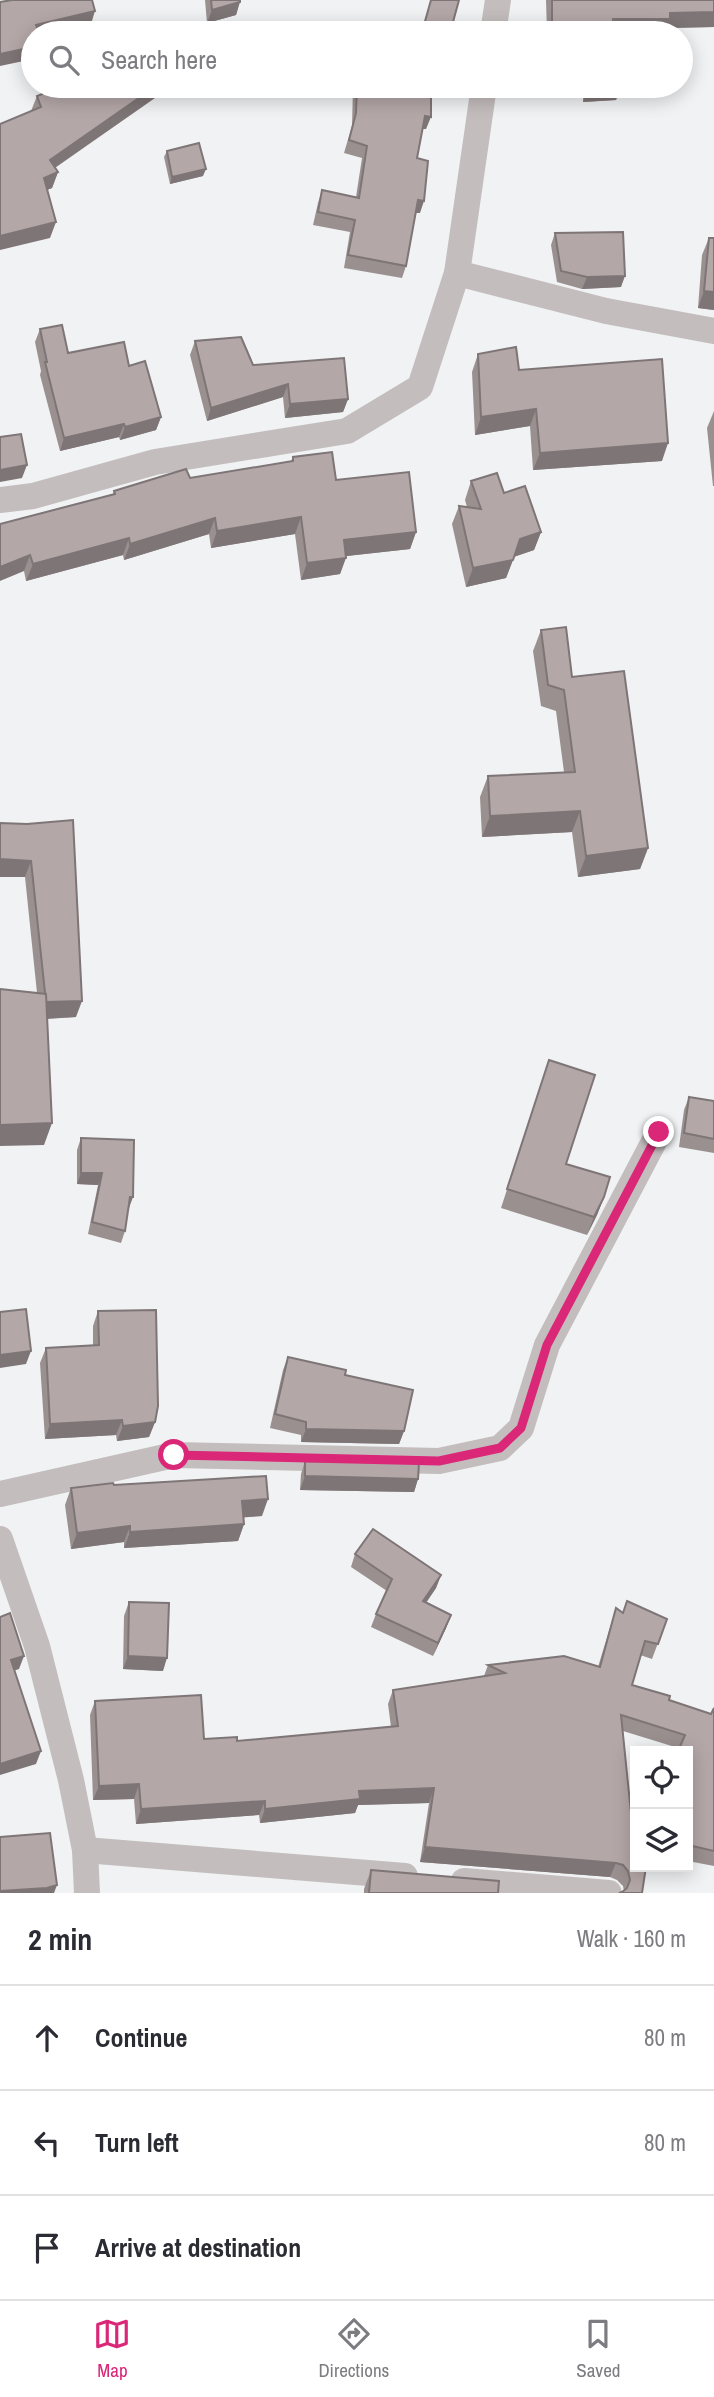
<!DOCTYPE html>
<html lang="en">
<head>
<meta charset="utf-8">
<style>
  body { margin:0; font-family:"Archivo Narrow",sans-serif; background:#f7f7f7; color:#2b2b33 }
  .controls { position:absolute; right:21px; bottom:21px; display:grid; overflow:hidden; border-radius:0px; box-shadow:0 4px 18px #0003 }
  .controls button { width:63px; height:63px; display:grid; place-items:center; padding:0; border:0; border-bottom:2px solid #e1e1e2; background:#fff; color:#2b2b33; font:35px sans-serif }
  .stop { position:absolute; width:21px; height:21px; margin:-16px; border:5px solid #db2777; border-radius:50%; background:#fff }
  .stop.end { background:#db2777; border-color:#fff; box-shadow:0 2px 7px #0008 }
  .list { margin:0; padding:0; list-style:none }
  h2 { display:flex; justify-content:space-between; align-items:center; height:91px; margin:0; padding:0 28px; font-size:30px }
  h2 small { font-size:23px; font-weight:400; color:#7c7c81 }
  .list li { display:grid; grid-template-columns:46px 1fr auto; gap:21px; align-items:center; box-sizing:border-box; height:105px; padding:0 28px; border-top:2px solid #e1e1e2 }
  .list b { display:block; font-size:26px; white-space:nowrap }
  .list em { font-size:23px; font-style:normal; color:#7c7c81 }
  .icon { flex:none; width:38px; height:38px; fill:none; stroke:currentColor; stroke-width:2; stroke-linecap:round; stroke-linejoin:round }
  .map { position:relative; flex:none; width:714px; height:1893px; overflow:hidden }
  .search { position:absolute; background:#fff; box-shadow:0 4px 18px #0003; left:21px; right:21px; top:21px; height:77px; display:flex; align-items:center; gap:18px; box-sizing:border-box; padding:0 24px; border-radius:38px; color:#7c7c81; font-size:26px }
  .sheet { height:406px; background:#fff }
  nav { display:flex; justify-content:space-around; align-items:center; box-sizing:border-box; height:98px; border-top:2px solid #e1e1e2; background:#fff; font-size:19px; color:#7c7c81 }
  nav a { display:grid; justify-items:center; gap:4px }
  nav .on { color:#db2777 }
  .map>svg:first-child { display:block }
  .lines { fill:none; stroke-linecap:round; stroke-linejoin:round }
  .street { stroke:#c4bdbd; stroke-width:26 }
  .wall { fill:#9b9090 }
  .shaded-wall { fill:#7e7576 }
  .building { fill:#b4a7a8; stroke:#7e7576; stroke-width:2 }
  .route { stroke:#db2777; stroke-width:9 }
</style>
</head>
<body>
<div class="map">
<svg width="714" height="1893" viewBox="0 0 714 1893">
  <rect width="100%" height="100%" fill="#f0f2f4"/>
  <g class="lines">
    <g class="street">
      <path d="M493 33 498 0"/>
      <path d="M457 273 606 311 714 331"/>
      <path d="M0 500 33 496 155 462 347 431 420 387 457 273 484 86"/>
      <path d="M0 1494 174 1455 439 1461 500 1448 521 1428 547 1345 659 1132"/>
      <path d="M0 1539 37 1646 71 1780 85 1850 87 1893"/>
      <path d="M85 1850 405 1876"/>
      <path d="M464 1881 609 1893"/>
    </g>
  </g>
  <g class="wall">
    <path d="M205 0H240L236 15 207 23Z"/>
    <path d="M546 0H714V27L667 28 665 33H547Z"/>
    <path d="M172 86 55 168 58 172 52 188 47 190 50 238 31 111 37 96Z"/>
    <path d="M353 86H431L426 129H423L417 158 420 213H416L406 266 402 278 344 268 350 232 313 225 318 203 322 190 356 197 362 158 344 153 352 126Z"/>
    <path d="M583 86H621L616 100 583 102Z"/>
    <path d="M167 151 203 176 170 184 164 157Z"/>
    <path d="M555 233 621 287 582 289 557 282 551 245Z"/>
    <path d="M709 238 714 310 698 308 702 255Z"/>
    <path d="M40 329 68 353 129 366 161 417 156 430 120 440 119 437 60 451 40 375 41 371 35 342Z"/>
    <path d="M195 341 253 365 348 399 343 412 285 418 283 397 207 421 190 355Z"/>
    <path d="M478 354 519 370 662 461 533 470 530 426 475 435 472 372Z"/>
    <path d="M714 411V486H713L707 428Z"/>
    <path d="M293 457 336 480 416 532 410 549 346 556 340 574 301 580 295 534 211 548 209 534 124 560 123 555 26 581 24 571 0 524 113 494 114 491 291 461Z"/>
    <path d="M471 481 504 493 541 532 534 550 514 557 506 578 466 587 452 524 459 506 467 507 465 500Z"/>
    <path d="M541 630 572 677 648 848 640 869 578 877 572 832 482 837 480 797 488 776 564 772 556 711 541 706 533 651Z"/>
    <path d="M0 823 27 824 76 1017 47 1019 44 1145 37 993 25 877H0Z"/>
    <path d="M549 1060 566 1164 604 1197 597 1215 587 1235 501 1208Z"/>
    <path d="M689 1097 714 1101V1153L679 1147 684 1110Z"/>
    <path d="M81 1138 129 1208H128L125 1231 121 1243 88 1234 98 1185 77 1184V1150Z"/>
    <path d="M98 1311 155 1422 149 1437 117 1441 116 1435 45 1439 40 1363 46 1348 93 1345V1326Z"/>
    <path d="M288 1357 345 1375 404 1431 399 1444 301 1442V1435L270 1428 283 1370Z"/>
    <path d="M305 1461 418 1479 414 1492 300 1490 301 1474Z"/>
    <path d="M114 1485 262 1516 243 1517 244 1524 238 1541 124 1548V1542L71 1549 65 1505 71 1488Z"/>
    <path d="M355 1554 441 1575 436 1588 426 1603 451 1615 446 1628 433 1656 371 1627 376 1614 387 1591 351 1567Z"/>
    <path d="M129 1602 163 1671 123 1669 124 1616Z"/>
    <path d="M616 1608 623 1612 667 1619 652 1659 640 1655 632 1685 669 1700 711 1714 714 1708V1866L688 1861V1751L623 1731 635 1852 642 1893 622 1892 624 1891 623 1886 617 1880 610 1877 420 1862 429 1803 358 1805 355 1813 260 1823 259 1815 136 1824 134 1799 93 1800 90 1715 95 1701 204 1739 237 1741 391 1727 388 1704 393 1690 484 1676 488 1665 598 1667Z"/>
    <path d="M371 1870 498 1893H364V1889Z"/>
  </g>
  <g class="shaded-wall">
    <path d="M240 2 236 15 207 23 212 10Z"/>
    <path d="M95 11 91 24 52 33H34L36 25Z"/>
    <path d="M714 12V27L667 28 665 33H608L613 19 670 13Z"/>
    <path d="M33 47V59L0 66V54Z"/>
    <path d="M156 86H172L44 175 50 160Z"/>
    <path d="M621 86 616 100 583 102 588 87Z"/>
    <path d="M425 116 431 117 426 129H421Z"/>
    <path d="M206 169 203 176 170 184 172 177Z"/>
    <path d="M58 172 52 188 38 193 44 178Z"/>
    <path d="M418 200 424 201 420 213H414Z"/>
    <path d="M56 222 50 238 0 250V236Z"/>
    <path d="M625 276 621 287 582 289 587 277Z"/>
    <path d="M704 291 714 292V310L698 308Z"/>
    <path d="M288 384 283 397 207 421 211 408Z"/>
    <path d="M348 399 343 412 285 418 290 404Z"/>
    <path d="M536 409 530 426 475 435 481 417Z"/>
    <path d="M161 417 156 430 120 440 125 427Z"/>
    <path d="M124 424 119 437 60 451 64 438Z"/>
    <path d="M668 443 662 461 533 470 540 453Z"/>
    <path d="M27 465 22 478 0 482V470Z"/>
    <path d="M301 517 295 534 211 548 217 531Z"/>
    <path d="M215 518 209 534 124 560 130 544Z"/>
    <path d="M416 532 410 549 338 557 344 540Z"/>
    <path d="M541 532 534 550 513 557 520 539Z"/>
    <path d="M129 538 123 555 26 581 33 564Z"/>
    <path d="M30 555 24 571 0 581V567Z"/>
    <path d="M346 558 340 574 301 580 307 563Z"/>
    <path d="M513 560 506 578 466 587 473 568Z"/>
    <path d="M580 811 572 832 482 837 490 816Z"/>
    <path d="M648 848 640 869 578 877 586 856Z"/>
    <path d="M0 859 31 861 25 877H0Z"/>
    <path d="M82 1001 76 1017 40 1019 46 1002Z"/>
    <path d="M52 1123 44 1145 0 1146V1125Z"/>
    <path d="M81 1173H102L98 1185 77 1184Z"/>
    <path d="M130 1197H133L129 1208H126Z"/>
    <path d="M604 1197 597 1215 587 1235 594 1217Z"/>
    <path d="M31 1351 26 1364 0 1368V1355Z"/>
    <path d="M122 1420 116 1435 45 1439 50 1424Z"/>
    <path d="M155 1422 149 1437 117 1441 123 1426Z"/>
    <path d="M306 1429 404 1431 399 1444 301 1442Z"/>
    <path d="M305 1476 418 1479 414 1492 300 1490Z"/>
    <path d="M268 1499 262 1516 236 1518 242 1501Z"/>
    <path d="M244 1524 238 1541 124 1548 130 1532Z"/>
    <path d="M130 1526 124 1542 71 1549 77 1533Z"/>
    <path d="M441 1575 436 1588 418 1614 423 1601Z"/>
    <path d="M451 1615 446 1628 433 1656 438 1643Z"/>
    <path d="M24 1656 19 1669 7 1673 11 1660Z"/>
    <path d="M128 1656 167 1658 163 1671 123 1669Z"/>
    <path d="M41 1751 36 1764 0 1775V1764Z"/>
    <path d="M139 1784 134 1799 93 1800 99 1786Z"/>
    <path d="M434 1788 429 1803 358 1805 355 1813 260 1823 265 1809 359 1791Z"/>
    <path d="M265 1801 259 1815 136 1824 141 1809Z"/>
    <path d="M425 1847 616 1863 610 1877 420 1862Z"/>
    <path d="M57 1885 54 1893H0V1891Z"/>
  </g>
  <g class="building">
    <path d="M12 0H92L95 11 36 25 39 33H33V47L0 54V2Z"/>
    <path d="M211 0H240V2L212 10Z"/>
    <path d="M431 0H459L450 33H428L422 32Z"/>
    <path d="M552 0H714V12L670 13V19H613L615 33H552Z"/>
    <path d="M62 86H156L50 160 58 172 44 178 56 222 0 236V124L41 107 37 96Z"/>
    <path d="M357 86H431V117L425 116 417 158 428 161 424 201 418 200 406 266 348 255 355 220 318 212 322 190 359 198 367 146 349 140 356 113Z"/>
    <path d="M588 86H621L588 87Z"/>
    <path d="M199 143 206 169 172 177 167 151Z"/>
    <path d="M623 232 625 276 587 277 561 271 555 233Z"/>
    <path d="M709 238H714V292L704 291Z"/>
    <path d="M62 325 68 353 124 342 129 366 145 361 161 417 125 427 124 424 64 438 45 362H47L40 329Z"/>
    <path d="M241 337 253 365 344 358 348 399 290 404 288 384 211 408 195 341Z"/>
    <path d="M516 347 519 370 662 359 668 443 540 453 536 409 481 417 478 354Z"/>
    <path d="M21 434 27 465 0 470V437Z"/>
    <path d="M332 452 336 480 409 472 416 532 344 540 346 558 307 563 301 517 217 531 215 518 130 544 129 538 33 564 30 555 0 567V524L115 494 114 491 186 469 190 478 293 461V457Z"/>
    <path d="M497 473 504 493 525 486 541 532 520 539 513 560 473 568 459 506 481 509 471 481Z"/>
    <path d="M566 627 572 677 624 671 648 848 586 856 580 811 490 816 488 776 575 772 564 690 548 685 541 630Z"/>
    <path d="M73 820 82 1001 46 1002 31 861 0 859V823L27 824Z"/>
    <path d="M0 989 46 994 52 1123 0 1125Z"/>
    <path d="M549 1060 595 1075 566 1164 610 1177 604 1197 594 1217 507 1189Z"/>
    <path d="M689 1097 714 1101V1139L684 1133Z"/>
    <path d="M81 1138 134 1140 133 1197H130L125 1231 92 1222 102 1173H81Z"/>
    <path d="M26 1309 31 1351 0 1355V1312Z"/>
    <path d="M156 1310 158 1406 155 1422 123 1426 122 1420 50 1424 46 1348 99 1345 98 1311Z"/>
    <path d="M288 1357 346 1370 345 1375 413 1390 404 1431 306 1429V1422L275 1414Z"/>
    <path d="M305 1461 419 1463 418 1479 305 1476Z"/>
    <path d="M266 1476 268 1499 242 1501 244 1524 130 1532V1526L77 1533 71 1488 113 1483 114 1485Z"/>
    <path d="M373 1529 441 1575 423 1601 451 1615 438 1643 376 1614 392 1579 355 1554Z"/>
    <path d="M627 1601 667 1619 658 1644 645 1641 632 1685 670 1696 669 1700 711 1714 714 1708V1851L688 1845V1751H678L685 1735 621 1715 635 1852V1867H646L642 1893H619L622 1892 627 1888 630 1880 628 1871 623 1865 616 1863 425 1847 434 1788 359 1791 360 1799 265 1809V1801L141 1809 139 1784 99 1786 95 1701 201 1695 204 1739 237 1737V1741L398 1726 393 1690 505 1673 488 1665 564 1656 600 1667 616 1608 623 1613Z"/>
    <path d="M129 1602 169 1603 167 1658 128 1656Z"/>
    <path d="M10 1613 24 1656 11 1660 41 1751 0 1764V1617Z"/>
    <path d="M50 1833 57 1885 47 1888 0 1891V1837Z"/>
    <path d="M371 1870 499 1881 498 1893H369Z"/>
  </g>
  <g class="lines">
    <path class="route" d="M174 1455 439 1461 500 1448 521 1428 547 1345 659 1132"/>
  </g>
</svg>
<div class="controls">
<button><svg class="icon" aria-label="locate" viewBox="0 0 24 24"><circle cx="12" cy="12" r="6"/><path d="M12 2v4M12 18v4M2 12h4M18 12h4"/></svg></button>
<button><svg class="icon" aria-label="layers" viewBox="0 0 24 24"><path d="M12 4l9 5-9 5-9-5zM3 14l9 5 9-5"/></svg></button>
</div>
<div class="stop" style="left:174px;top:1455px"></div>
<div class="stop end" style="left:659px;top:1132px"></div>
<div class="search"><svg class="icon" aria-label="search" viewBox="0 0 24 24"><circle cx="10" cy="10" r="6"/><path d="M15 15l6 6"/></svg>Search here</div>
</div>
<section class="sheet">
<h2>2 min<small>Walk · 160 m</small></h2>
<ul class="list">
<li><svg class="icon" aria-label="ahead" viewBox="0 0 24 24"><path d="M12 20V5M6 11l6-6 6 6"/></svg><div><b>Continue</b></div><em>80 m</em></li>
<li><svg class="icon" aria-label="left" viewBox="0 0 24 24"><path d="M17 20v-9H6M10 6l-5 5 5 5"/></svg><div><b>Turn left</b></div><em>80 m</em></li>
<li><svg class="icon" aria-label="arrive" viewBox="0 0 24 24"><path d="M6 21V4h12l-3 4 3 4H6"/></svg><div><b>Arrive at destination</b></div></li>
</ul>
</section>
<nav>
<a class="on"><svg class="icon" aria-label="map" viewBox="0 0 24 24"><path d="M3 6l6-2 6 2 6-2v14l-6 2-6-2-6 2zM9 4v14M15 6v14"/></svg>Map</a>
<a><svg class="icon" aria-label="directions" viewBox="0 0 24 24"><path d="M12 3l9 9-9 9-9-9zM9 14v-3h6M13 9l2 2-2 2"/></svg>Directions</a>
<a><svg class="icon" aria-label="saved" viewBox="0 0 24 24"><path d="M7 4h10v16l-5-4-5 4z"/></svg>Saved</a>
</nav>
</body>
</html>
